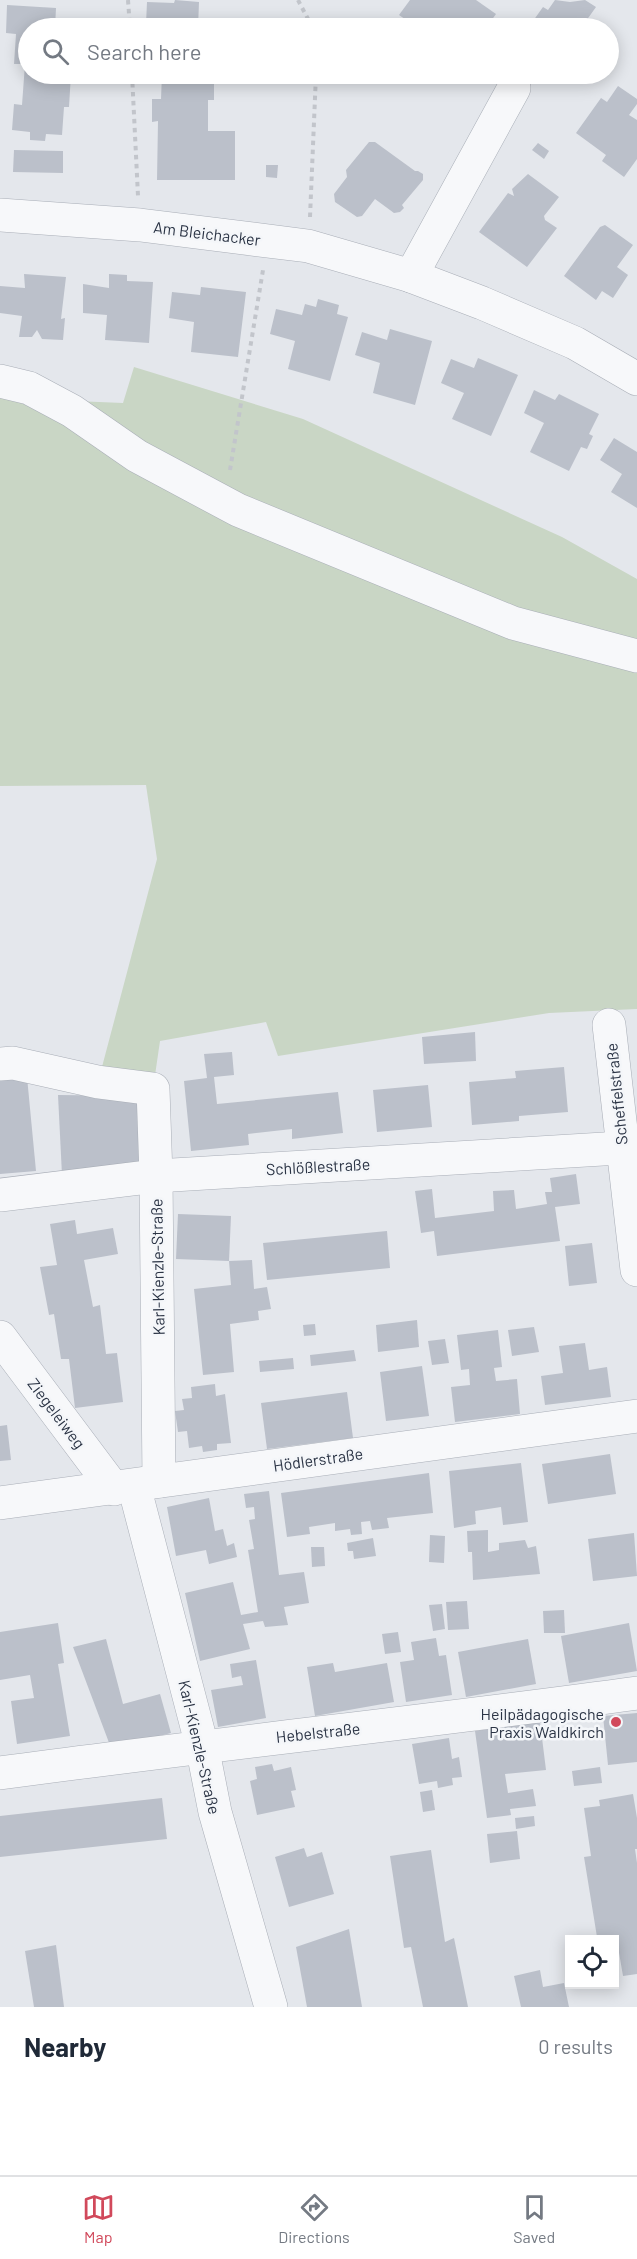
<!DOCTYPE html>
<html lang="en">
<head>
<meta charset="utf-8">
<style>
  body { margin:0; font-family:Barlow,sans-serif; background:#f2f2f3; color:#1f2937 }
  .controls { position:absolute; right:18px; bottom:18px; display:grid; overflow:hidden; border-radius:0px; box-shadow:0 3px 15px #0003 }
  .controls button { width:54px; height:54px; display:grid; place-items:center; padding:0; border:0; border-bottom:2px solid #e0e1e3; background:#fff; color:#1f2937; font:30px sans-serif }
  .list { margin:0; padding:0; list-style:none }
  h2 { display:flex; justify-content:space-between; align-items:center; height:78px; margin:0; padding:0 24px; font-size:26px }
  h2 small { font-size:20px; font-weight:400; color:#747a83 }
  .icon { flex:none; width:33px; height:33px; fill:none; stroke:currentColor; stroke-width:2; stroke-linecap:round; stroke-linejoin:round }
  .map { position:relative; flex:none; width:637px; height:2007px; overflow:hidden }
  .search { position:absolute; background:#fff; box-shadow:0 3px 15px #0003; left:18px; right:18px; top:18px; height:66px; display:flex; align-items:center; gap:15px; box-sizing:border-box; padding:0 21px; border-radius:33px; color:#747a83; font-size:22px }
  .sheet { height:168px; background:#fff }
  nav { display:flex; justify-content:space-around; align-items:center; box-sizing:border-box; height:84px; border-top:2px solid #e0e1e3; background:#fff; font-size:16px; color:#747a83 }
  nav a { display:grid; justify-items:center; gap:3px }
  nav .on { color:#d1495b }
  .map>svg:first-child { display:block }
  .green { fill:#c9d6c5 }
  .building { fill:#bbc0ca }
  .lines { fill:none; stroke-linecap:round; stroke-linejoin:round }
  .minor-casing { stroke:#a9aeb7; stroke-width:34 }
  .path { stroke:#c2c5cb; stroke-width:4; stroke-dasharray:4.5 4.5; stroke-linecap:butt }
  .minor { stroke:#f7f8fa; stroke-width:33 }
  .poi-dot { fill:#d1495b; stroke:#f4f6f9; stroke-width:2 }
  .labels { text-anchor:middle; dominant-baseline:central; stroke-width:5; stroke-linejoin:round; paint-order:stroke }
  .street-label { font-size:16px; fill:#2b3445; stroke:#f4f6f9 }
  .poi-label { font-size:16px; fill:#2b3445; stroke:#f4f6f9; text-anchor:end }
</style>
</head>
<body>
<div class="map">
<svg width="637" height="2007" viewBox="0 0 637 2007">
  <rect width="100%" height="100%" fill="#e4e7ec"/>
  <path class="green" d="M134 367 303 419 562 537 637 579V1009L549 1013 278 1056 266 1022 160 1041 153 1089 98 1082 157 859 146 785 0 786V381L51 400 123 403Z"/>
  <g class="building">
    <path d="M175 0 199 2 198 28H152V25L146 24 147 2 174 3Z"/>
    <path d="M410 0H476L496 14 486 28H418L399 15Z"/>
    <path d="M555 0 570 2 585 0 596 7 581 28H528L543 7 548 10Z"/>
    <path d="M7 5 56 8 55 28H28V74H71L69 107H64L62 135 46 134 45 141 30 140V132L12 130 14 104 22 105 25 64H14L16 34 6 33Z"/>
    <path d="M162 74H214V100H208V131H235V180H157L158 121 152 122V99H161Z"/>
    <path d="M561 74H577L572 81Z"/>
    <path d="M618 86 637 99V104L629 115 637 120V159L624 177 602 161 606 155 576 133 601 98 607 102Z"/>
    <path d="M369 142H375L415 171H418L423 174V180L402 205 404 208 400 212 394 213 375 199 362 216 357 217 335 202 334 194 347 177 346 170Z"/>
    <path d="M538 143 549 151 544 159 532 150Z"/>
    <path d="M14 150 63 151V173L13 172Z"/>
    <path d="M266 165H278L277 178 266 177Z"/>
    <path d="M528 174 559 197 544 216 545 220 557 228 527 267 479 232 508 193 514 196 512 189Z"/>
    <path d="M605 225 633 245 617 267 628 275 613 298 602 291 596 300 564 276 600 227Z"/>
    <path d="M24 274 66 277 61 319 65 318 63 340 42 339 37 330 32 337H19L22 316 0 313V286L25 288Z"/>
    <path d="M109 274 127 275V281L153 282 149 343 105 340 107 315 83 313V284L109 288Z"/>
    <path d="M201 287 246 292 238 357 191 352 194 322 169 318 172 292 200 295Z"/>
    <path d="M318 299 339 305 337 314 348 317 330 381 288 369 295 341 270 334 276 309 302 315 305 304 316 307Z"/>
    <path d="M390 329 432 341 415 405 373 393 380 363 355 355 362 332 387 340Z"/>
    <path d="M478 358 518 375 491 436 452 419 464 393 441 383 451 359 474 368Z"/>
    <path d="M534 390 555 400 559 394 599 414 589 434 593 436 587 449 581 447 569 471 530 452 544 423 524 413Z"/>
    <path d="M614 438 637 452V508L611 492 622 474 600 460Z"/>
    <path d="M475 1032 476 1061 424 1064 422 1037Z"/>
    <path d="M232 1052 234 1075 214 1077 217 1104 338 1092 343 1133 292 1139V1129L248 1134 249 1145 191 1151 184 1081 207 1078 204 1054Z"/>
    <path d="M564 1067 568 1112 519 1116V1121L472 1125 469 1082 516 1078 515 1071Z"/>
    <path d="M27 1077 36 1171 0 1174V1079Z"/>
    <path d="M428 1085 432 1127 377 1132 373 1090Z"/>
    <path d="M58 1095 142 1096V1169L62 1175Z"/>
    <path d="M576 1174 580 1204 555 1207 560 1241 437 1256 434 1231 421 1233 415 1191 432 1189 435 1218 494 1211 493 1191 514 1190 516 1209 547 1204 545 1192H552L550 1178Z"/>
    <path d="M178 1214 231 1216 229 1261 176 1259Z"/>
    <path d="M75 1220 77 1234 113 1228 118 1254 84 1260 93 1307 100 1305 106 1354 117 1353 123 1402 75 1408 69 1359H61L54 1314 49 1315 40 1267 57 1265 50 1224Z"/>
    <path d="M387 1231 390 1268 267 1280 263 1243Z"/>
    <path d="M592 1243 597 1283 569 1286 565 1246Z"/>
    <path d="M252 1260 254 1289 267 1287 271 1309 258 1311 259 1320 230 1324 234 1372 203 1375 194 1289 231 1285 229 1261Z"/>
    <path d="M417 1320 419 1347 378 1352 376 1325Z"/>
    <path d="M315 1324 316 1335 304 1336 303 1325Z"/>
    <path d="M534 1327 539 1352 512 1356 508 1330Z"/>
    <path d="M498 1330 502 1367 494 1368 496 1381 517 1379 520 1414 455 1422 451 1387 470 1385 469 1369 461 1370 457 1335Z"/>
    <path d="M445 1339 449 1363 432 1365 428 1341Z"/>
    <path d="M585 1343 589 1370 607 1367 611 1397 545 1405 541 1376 563 1373 559 1346Z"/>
    <path d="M354 1350 356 1361 311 1366 310 1355Z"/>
    <path d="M293 1358 294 1369 260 1372 259 1361Z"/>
    <path d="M422 1366 429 1416 386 1421 380 1372Z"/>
    <path d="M215 1384 216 1396 225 1394 231 1443 217 1444V1450L203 1452 202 1446 189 1448 187 1431 178 1432 175 1411 184 1410 182 1399 192 1398 191 1387Z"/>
    <path d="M347 1392 353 1438 267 1449 261 1403Z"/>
    <path d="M7 1425 11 1460 0 1461V1426Z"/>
    <path d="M610 1454 616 1494 548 1504 542 1464Z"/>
    <path d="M521 1463 528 1522 503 1525 501 1507 475 1511 476 1524 454 1528 449 1471Z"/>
    <path d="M429 1473 433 1513 387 1518 389 1528 372 1530 370 1521 361 1522 362 1534 351 1535 350 1529 335 1531V1523L309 1527 310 1534 287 1537 281 1493Z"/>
    <path d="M269 1491 279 1575 304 1572 309 1603 284 1607 288 1625 265 1627 263 1621 243 1624 250 1649 200 1661 185 1593 233 1582 241 1615 258 1612 248 1550 254 1549 249 1520 255 1519 254 1507 246 1508 244 1494Z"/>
    <path d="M209 1498 215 1531 223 1529 227 1546 234 1543 237 1557 209 1564 206 1550 176 1556 167 1507Z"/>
    <path d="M488 1530V1552L499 1550V1543L525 1540 528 1548 536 1546 540 1574 473 1580 472 1552H468L467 1531Z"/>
    <path d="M634 1533 637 1576 593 1581 588 1539Z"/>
    <path d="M430 1535 445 1536 444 1563 429 1562Z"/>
    <path d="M373 1538 376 1556 354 1559 353 1551H348L347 1543Z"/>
    <path d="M311 1547H324L325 1566 312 1567Z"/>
    <path d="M467 1601 469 1629 448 1630 446 1602Z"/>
    <path d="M442 1604 445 1629 433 1631 429 1605Z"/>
    <path d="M564 1610 565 1633H544L543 1611Z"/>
    <path d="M58 1623 64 1663 58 1664 70 1736 17 1744 11 1701 34 1698 30 1675 0 1680V1632Z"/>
    <path d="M629 1623 637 1671 569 1683 561 1636Z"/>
    <path d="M398 1632 401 1652 385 1654 382 1634Z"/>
    <path d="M436 1638 439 1656 446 1655 452 1695 406 1702 400 1662 414 1660 411 1642Z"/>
    <path d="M106 1639 123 1704 160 1694 171 1733 111 1748 73 1647Z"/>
    <path d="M528 1639 536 1684 466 1697 458 1652Z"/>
    <path d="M256 1660 266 1718 218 1727 211 1690 243 1685 241 1676 232 1678 230 1664Z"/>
    <path d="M333 1663 335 1672 387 1663 394 1702 315 1716 307 1667Z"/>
    <path d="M637 1713V1762L608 1765 603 1716Z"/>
    <path d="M540 1722 546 1770 505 1774 508 1793 533 1789 536 1806 510 1809 511 1815 487 1818 475 1731Z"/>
    <path d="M449 1738 452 1759 459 1757 462 1777 452 1778 453 1785 438 1788 437 1781 419 1784 412 1744Z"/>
    <path d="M272 1764 274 1771 291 1767 296 1790 291 1791 295 1807 257 1815 250 1781 257 1779 255 1767Z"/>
    <path d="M600 1767 602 1783 574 1786 572 1771Z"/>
    <path d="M432 1790 435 1810 423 1812 420 1792Z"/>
    <path d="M633 1794 637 1818V1849H635L637 1863V1974L623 1976 616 1935 597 1937 584 1857 591 1856 584 1808 600 1806 599 1800Z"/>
    <path d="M162 1798 167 1839 0 1857V1816Z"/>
    <path d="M534 1816 535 1826 516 1829 515 1818Z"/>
    <path d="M517 1831 520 1859 490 1863 487 1834Z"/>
    <path d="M304 1848 307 1857 322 1852 334 1894 289 1907 275 1857Z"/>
    <path d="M431 1850 445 1942 454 1938 468 2007H423L411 1947 404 1948 390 1856Z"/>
    <path d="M349 1929 362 2007H307L296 1947Z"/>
    <path d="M56 1945 64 2007H34L25 1951Z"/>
    <path d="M540 1970 543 1987 564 1983 569 2007H521L514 1976Z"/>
  </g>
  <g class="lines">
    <defs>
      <g id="minor">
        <path d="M0 215 140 225 308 246 411 276 482 303 575 343 637 379"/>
        <path d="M411 276 514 88"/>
        <path d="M0 381 29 388 72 411 137 456 238 510 513 623 637 656"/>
        <path d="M609 1025 637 1270"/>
        <path d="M0 1064 13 1063 98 1082 153 1089 156 1176 159 1481"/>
        <path d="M0 1195 156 1176 637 1147"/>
        <path d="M0 1337 114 1489"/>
        <path d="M134 1486 202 1746 215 1812 271 2007"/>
        <path d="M0 1503 637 1416"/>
        <path d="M0 1773C212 1744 425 1722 637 1693"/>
      </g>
    </defs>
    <use href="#minor" class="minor-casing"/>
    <g class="path">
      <path d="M128 0 130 28"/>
      <path d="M298 0 308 19 310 28"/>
      <path d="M132 74 138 196"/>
      <path d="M310 217 316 74"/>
      <path d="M230 470 263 270"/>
    </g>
    <use href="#minor" class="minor"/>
  </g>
  <circle class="poi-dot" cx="616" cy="1722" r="6"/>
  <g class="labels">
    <g class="street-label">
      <text transform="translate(207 233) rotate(7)">Am Bleichacker</text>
      <text transform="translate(616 1094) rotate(-96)">Scheffelstraße</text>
      <text transform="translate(318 1166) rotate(-3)">Schlößlestraße</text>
      <text transform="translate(157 1267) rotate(-91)">Karl-Kienzle-Straße</text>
      <text transform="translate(57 1413) rotate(53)">Ziegeleiweg</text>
      <text transform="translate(318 1459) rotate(-8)">Hödlerstraße</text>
      <text transform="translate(318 1732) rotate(-6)">Hebelstraße</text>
      <text transform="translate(200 1747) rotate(77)">Karl-Kienzle-Straße</text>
    </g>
    <g class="poi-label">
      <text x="604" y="1713">Heilpädagogische<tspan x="604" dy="18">Praxis Waldkirch</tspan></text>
    </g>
  </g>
</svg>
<div class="controls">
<button><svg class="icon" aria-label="locate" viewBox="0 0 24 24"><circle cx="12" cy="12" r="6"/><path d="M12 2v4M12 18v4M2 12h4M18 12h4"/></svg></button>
</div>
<div class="search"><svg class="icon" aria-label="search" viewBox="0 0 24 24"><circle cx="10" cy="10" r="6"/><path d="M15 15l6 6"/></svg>Search here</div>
</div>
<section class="sheet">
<h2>Nearby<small>0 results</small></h2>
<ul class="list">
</ul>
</section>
<nav>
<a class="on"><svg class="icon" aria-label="map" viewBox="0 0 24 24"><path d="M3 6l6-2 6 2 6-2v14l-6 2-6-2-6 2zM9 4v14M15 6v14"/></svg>Map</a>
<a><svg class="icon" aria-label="directions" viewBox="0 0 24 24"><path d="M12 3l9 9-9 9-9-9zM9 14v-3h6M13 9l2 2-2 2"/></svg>Directions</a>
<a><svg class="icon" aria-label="saved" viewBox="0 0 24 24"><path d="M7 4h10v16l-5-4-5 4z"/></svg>Saved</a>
</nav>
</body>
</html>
